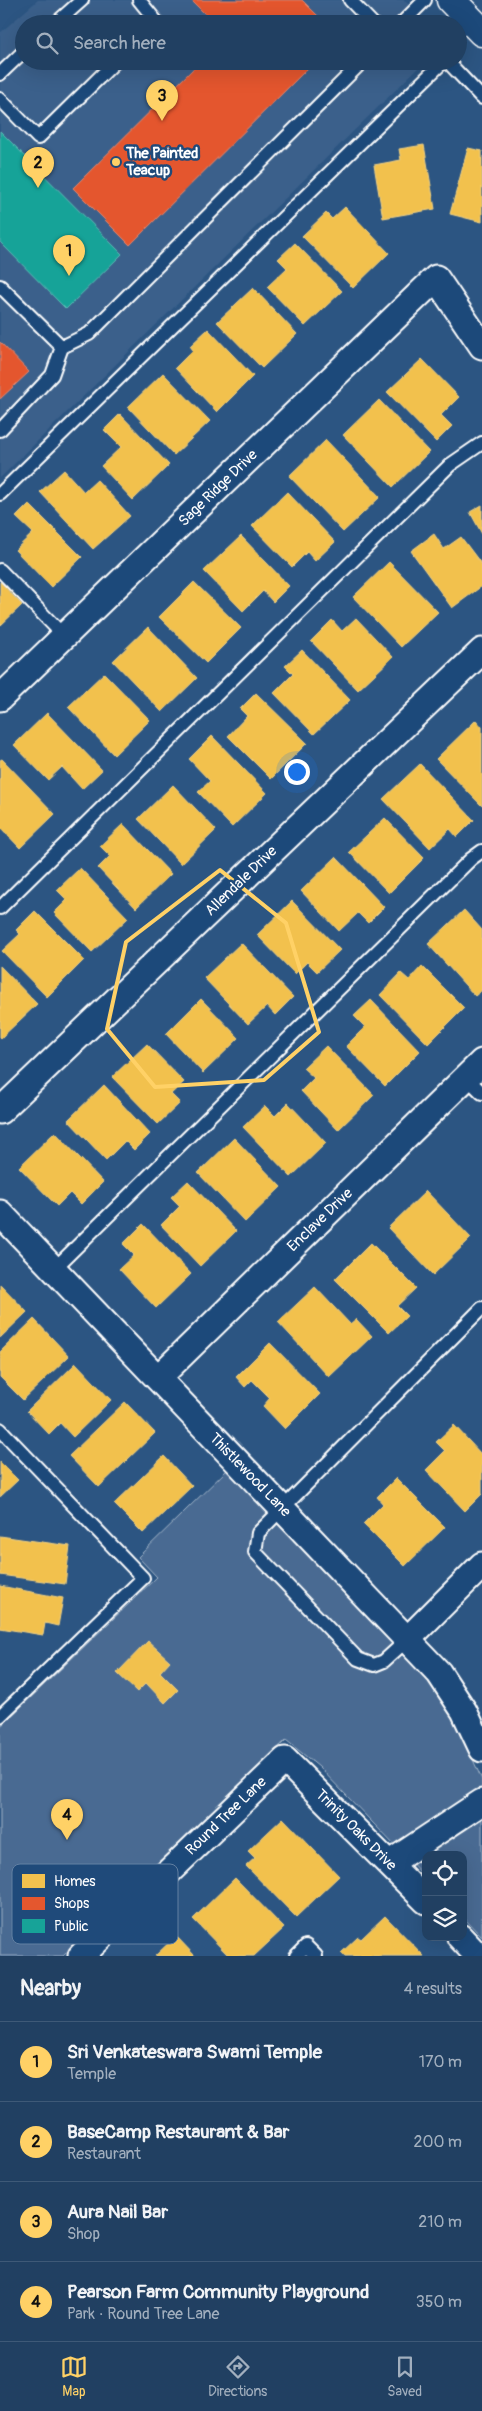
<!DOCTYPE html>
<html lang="en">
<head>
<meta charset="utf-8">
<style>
  body { margin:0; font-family:Pangolin,sans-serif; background:#294768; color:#f1f3f6 }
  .controls { position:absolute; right:15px; bottom:15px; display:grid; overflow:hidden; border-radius:10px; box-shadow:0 5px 20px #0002 }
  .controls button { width:45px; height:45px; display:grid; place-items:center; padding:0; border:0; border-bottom:1px solid #3e5977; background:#214062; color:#f1f3f6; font:25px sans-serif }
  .you { position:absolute; left:296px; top:771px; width:18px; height:18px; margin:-12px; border:4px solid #fff; border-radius:50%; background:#1a73e8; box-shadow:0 0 0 8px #1a73e833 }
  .badge { display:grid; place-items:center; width:32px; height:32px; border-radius:50%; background:#ffd166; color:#111; font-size:16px; font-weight:700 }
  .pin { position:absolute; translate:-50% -41px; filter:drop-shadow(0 1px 2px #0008) }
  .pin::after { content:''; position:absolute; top:26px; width:18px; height:15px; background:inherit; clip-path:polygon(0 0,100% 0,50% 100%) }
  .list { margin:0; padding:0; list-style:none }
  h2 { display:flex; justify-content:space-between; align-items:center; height:65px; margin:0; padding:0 20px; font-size:21px }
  h2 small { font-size:16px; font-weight:400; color:#a2afbe }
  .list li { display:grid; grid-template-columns:32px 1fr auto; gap:15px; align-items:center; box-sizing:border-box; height:80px; padding:0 20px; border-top:1px solid #3e5977 }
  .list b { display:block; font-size:19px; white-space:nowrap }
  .list p { margin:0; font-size:16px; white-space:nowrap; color:#a2afbe }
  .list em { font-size:16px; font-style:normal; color:#a2afbe }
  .icon { flex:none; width:28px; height:28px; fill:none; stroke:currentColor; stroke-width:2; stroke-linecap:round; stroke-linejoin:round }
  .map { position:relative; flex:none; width:482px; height:1956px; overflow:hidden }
  .search { position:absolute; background:#214062; box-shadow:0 5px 20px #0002; left:15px; right:15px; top:15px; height:55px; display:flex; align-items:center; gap:12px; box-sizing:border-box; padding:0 18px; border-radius:28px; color:#a2afbe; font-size:19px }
  .sheet { height:385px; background:#214062 }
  nav { display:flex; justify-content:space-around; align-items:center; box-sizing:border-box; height:70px; border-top:1px solid #3e5977; background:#214062; font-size:14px; color:#a2afbe }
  nav a { display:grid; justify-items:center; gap:2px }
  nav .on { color:#ffd166 }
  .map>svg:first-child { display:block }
  .built { fill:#3b618b }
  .green { fill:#486b92; stroke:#a4b5c8 }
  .homes { fill:#f2c14e; stroke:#f6d483 }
  .shops { fill:#e4572e; stroke:#ec896d }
  .public { fill:#17a398; stroke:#5dbfb7 }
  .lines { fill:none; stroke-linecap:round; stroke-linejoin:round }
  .lane-casing { stroke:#fff; stroke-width:16 }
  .street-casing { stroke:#fff; stroke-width:29 }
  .secondary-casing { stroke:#fff; stroke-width:31 }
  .lane { stroke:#1f4a7a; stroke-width:12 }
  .street { stroke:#1f4a7a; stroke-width:25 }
  .secondary { stroke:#1f4a7a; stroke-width:28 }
  .marked { fill:none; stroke:#ffd166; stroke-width:4; stroke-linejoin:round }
  .poi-dot { fill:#ffd166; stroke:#1f4a7a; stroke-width:2 }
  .labels { text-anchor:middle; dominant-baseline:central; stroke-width:5; stroke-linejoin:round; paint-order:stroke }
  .poi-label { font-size:15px; font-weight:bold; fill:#fff; stroke:#1f4a7a; text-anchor:start }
  .street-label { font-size:15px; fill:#fff; stroke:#1f4a7a }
  .key { fill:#1f4a7a; stroke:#6280a2; stroke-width:1 }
  .key-label { font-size:14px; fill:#fff }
</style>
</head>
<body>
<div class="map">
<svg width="482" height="1956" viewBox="0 0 482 1956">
  <rect width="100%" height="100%" fill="#2c5582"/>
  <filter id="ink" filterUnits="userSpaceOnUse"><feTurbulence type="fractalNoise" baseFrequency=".02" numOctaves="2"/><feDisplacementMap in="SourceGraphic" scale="10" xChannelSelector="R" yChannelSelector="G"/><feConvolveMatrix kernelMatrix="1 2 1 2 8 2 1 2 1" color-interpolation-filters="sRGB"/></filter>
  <g filter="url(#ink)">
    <path class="built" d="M38 0H404L428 24H24V61H425L0 478V33Z"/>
    <path class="green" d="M230 1467 435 1686 454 1717 482 1780V1937L463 1917V1855H426V1878L319 1767 286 1740 63 1956H0V1727L157 1577 138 1557Z"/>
    <g class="homes">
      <path d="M424 145 435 209 383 218 374 165 401 160 399 149Z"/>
      <path d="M468 148 482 151V222L450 214Z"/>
      <path d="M345 207 389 253 353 288 302 236 326 213 332 219Z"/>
      <path d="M295 243 342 291 305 326 267 287 287 268 278 259Z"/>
      <path d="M253 288 297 334 262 368 217 322Z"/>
      <path d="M208 329 253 376 217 412 175 368 193 350 190 346Z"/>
      <path d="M422 359 459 397 441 415 452 426 436 442 387 392Z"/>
      <path d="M163 373 210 421 174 455 128 407Z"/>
      <path d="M379 400 429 452 393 487 343 435Z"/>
      <path d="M120 414 169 465 133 500 101 466 121 447 104 430Z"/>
      <path d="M326 440 380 497 343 532 289 476Z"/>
      <path d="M64 470 84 492 97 480 130 516 93 549 40 492Z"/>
      <path d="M287 492 335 542 315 561 307 552 292 567 252 526Z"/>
      <path d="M29 504 82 557 51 587 15 550 33 533 16 517Z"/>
      <path d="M482 505V534L470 512Z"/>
      <path d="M434 534 444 549 461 537 482 565V586L452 608 411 551Z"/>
      <path d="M241 536 289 586 273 602 263 591 243 611 204 571Z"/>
      <path d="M389 562 438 612 401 647 353 597Z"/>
      <path d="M0 582 22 605 0 626Z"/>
      <path d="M194 582 241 628 206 663 159 617Z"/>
      <path d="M356 618 393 657 358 690 311 641 332 620 342 631Z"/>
      <path d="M148 627 197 678 162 712 113 661Z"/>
      <path d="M302 650 350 700 314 734 274 693 293 674 285 666Z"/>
      <path d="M104 673 150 720 114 755 68 707Z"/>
      <path d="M256 693 307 743 271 779 228 736 247 716 240 709Z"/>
      <path d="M47 713 102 770 82 789 62 767 48 780 14 745Z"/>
      <path d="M476 720 482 727V806L436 759Z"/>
      <path d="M212 736 267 793 232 827 198 792 210 781 189 759Z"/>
      <path d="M2 759 55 814 20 848 0 827V760Z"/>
      <path d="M420 764 474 820 457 837 450 829 430 848 383 799Z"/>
      <path d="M173 785 216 830 181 864 138 819Z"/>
      <path d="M385 818 424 858 389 893 349 852Z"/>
      <path d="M123 824 171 874 136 908 98 868 110 856 100 846Z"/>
      <path d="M336 857 384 907 368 923 358 913 339 931 301 891Z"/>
      <path d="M80 868 128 918 92 952 54 913 67 900 57 890Z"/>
      <path d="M292 901 340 950 317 972 307 962 295 974 257 935Z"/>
      <path d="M464 910 482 930V990L475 996 428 944Z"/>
      <path d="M35 911 84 960 47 997 2 951 20 934 16 930Z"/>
      <path d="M241 943 293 997 275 1015 267 1006 248 1024 204 978Z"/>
      <path d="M0 966 37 1004 1 1038 0 1037Z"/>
      <path d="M422 966 464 1008 428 1044 380 995 401 973 409 980Z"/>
      <path d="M201 999 239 1038 203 1073 166 1034Z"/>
      <path d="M371 1000 420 1051 385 1086 346 1046 365 1027 354 1016Z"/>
      <path d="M147 1044 184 1082 171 1094 180 1103 158 1124 112 1077Z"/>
      <path d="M326 1046 374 1095 338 1130 301 1091 314 1078 303 1068Z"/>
      <path d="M104 1085 150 1134 134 1150 125 1141 106 1160 68 1120Z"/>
      <path d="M288 1103 326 1143 291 1177 243 1127 265 1106 275 1116Z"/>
      <path d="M55 1132 103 1182 81 1204 70 1193 57 1206 19 1167Z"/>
      <path d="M234 1138 281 1187 245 1222 198 1173Z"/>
      <path d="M188 1181 236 1231 200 1266 161 1225 180 1206 171 1197Z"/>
      <path d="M426 1191 471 1238 433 1275 388 1228Z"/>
      <path d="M143 1224 191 1274 156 1308 119 1269 134 1255 123 1244Z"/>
      <path d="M371 1243 416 1288 397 1306 407 1316 389 1333 335 1279Z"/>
      <path d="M0 1284 27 1312 0 1338Z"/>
      <path d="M315 1287 350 1324 356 1319 372 1336 329 1377 278 1322Z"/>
      <path d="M34 1319 69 1356 23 1400 0 1377V1352Z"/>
      <path d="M270 1343 320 1394 285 1429 263 1406 270 1398 252 1380 245 1387 236 1377Z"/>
      <path d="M76 1363 111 1400 73 1437 60 1423 49 1434 27 1411Z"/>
      <path d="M125 1402 155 1433 99 1487 69 1456Z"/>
      <path d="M454 1425 482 1455V1494L465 1511 426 1470 445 1451 436 1442Z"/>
      <path d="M164 1456 192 1486 143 1533 114 1504Z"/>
      <path d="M0 1462 18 1480 0 1497Z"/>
      <path d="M396 1478 445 1527 405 1566 363 1524 383 1504 377 1497Z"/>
      <path d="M0 1536 70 1546 65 1584 0 1575Z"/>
      <path d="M0 1586 63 1598 58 1626 45 1623 43 1635 0 1628Z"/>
      <path d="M148 1641 170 1661 160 1672 178 1690 165 1703 146 1683 137 1692 117 1673Z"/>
      <path d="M283 1818 339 1876 296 1917 246 1866 255 1858 248 1851Z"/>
      <path d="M235 1878 284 1928 254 1956H229L193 1919Z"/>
      <path d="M385 1916 424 1956H345L341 1953 358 1937 361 1939Z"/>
      <path d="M176 1936 195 1956H155Z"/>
    </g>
    <g class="shops">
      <path d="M191 0H302L326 24H215Z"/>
      <path d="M201 61H315L130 245 73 188Z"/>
      <path d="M0 342 29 372 0 399Z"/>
    </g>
    <path class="public" d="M0 131 122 254 66 309 0 242Z"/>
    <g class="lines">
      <defs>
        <g id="lane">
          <path d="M139 0 156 21 154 24"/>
          <path d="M350 0 373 24"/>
          <path d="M55 24 82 0"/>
          <path d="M401 24 425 0"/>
          <path d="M447 61 482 98"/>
          <path d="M0 74 24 51"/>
          <path d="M0 99 38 138 116 61"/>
          <path d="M0 286 62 347 89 334 363 61"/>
          <path d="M0 430 52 375 62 347"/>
          <path d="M0 494 444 61"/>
          <path d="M0 570 64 636"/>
          <path d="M0 908 450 465 482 443"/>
          <path d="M466 1077 482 1093"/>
          <path d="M54 1269 471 859 482 851"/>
          <path d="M0 1429 143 1578 0 1716"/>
          <path d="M407 1640 384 1661 374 1665 358 1659 255 1552 258 1533 482 1308"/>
          <path d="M296 1956 306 1946 316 1956"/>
        </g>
        <g id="street">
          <path d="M0 698 436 278 482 346"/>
          <path d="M0 1111 482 651"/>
          <path d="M0 1213 439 1673 464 1711 482 1749"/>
          <path d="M158 1378 482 1062"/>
          <path d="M407 1640 482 1565"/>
          <path d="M390 1863 482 1802"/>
          <path d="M460 1937 478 1956"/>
          <path d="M81 1956 285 1760 426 1901"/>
        </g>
        <path id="secondary" d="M451 0 482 32"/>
      </defs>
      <use href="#lane" class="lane-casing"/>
      <use href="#street" class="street-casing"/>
      <use href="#secondary" class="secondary-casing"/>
      <use href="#lane" class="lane"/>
      <use href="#street" class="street"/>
      <use href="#secondary" class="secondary"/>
    </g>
  </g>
  <path class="marked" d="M220 870 286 923 319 1032 264 1080 155 1087 107 1029 126 942Z"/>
  <circle class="poi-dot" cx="116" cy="162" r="5"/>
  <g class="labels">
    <g class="poi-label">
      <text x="126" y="153">The Painted<tspan x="126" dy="17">Teacup</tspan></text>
    </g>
    <g class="street-label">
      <text transform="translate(218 488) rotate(-44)">Sage Ridge Drive</text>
      <text transform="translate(241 881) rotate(-44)">Allendale Drive</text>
      <text transform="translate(320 1220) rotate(-44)">Enclave Drive</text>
      <text transform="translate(250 1475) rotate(46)">Thistlewood Lane</text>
      <text transform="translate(226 1816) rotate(-44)">Round Tree Lane</text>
      <text transform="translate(356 1830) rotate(45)">Trinity Oaks Drive</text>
    </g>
  </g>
  <rect x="12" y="1864" width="166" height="80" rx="8" class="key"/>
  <rect x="22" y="1874" width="23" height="14" fill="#f2c14e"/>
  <rect x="22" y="1897" width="23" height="13" fill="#e4572e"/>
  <rect x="22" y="1919" width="23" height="14" fill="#17a398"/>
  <g class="key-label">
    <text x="54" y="1886">Homes</text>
    <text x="54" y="1908">Shops</text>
    <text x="54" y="1931">Public</text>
  </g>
</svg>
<div class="controls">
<button><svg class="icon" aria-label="locate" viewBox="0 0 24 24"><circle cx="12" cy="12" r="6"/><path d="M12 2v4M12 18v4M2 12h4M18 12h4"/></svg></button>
<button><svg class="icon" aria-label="layers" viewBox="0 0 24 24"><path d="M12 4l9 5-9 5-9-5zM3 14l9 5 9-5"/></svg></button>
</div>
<div class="you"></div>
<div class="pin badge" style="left:69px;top:276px">1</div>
<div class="pin badge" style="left:38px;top:188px">2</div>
<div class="pin badge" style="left:162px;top:121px">3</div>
<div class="pin badge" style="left:67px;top:1840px">4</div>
<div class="search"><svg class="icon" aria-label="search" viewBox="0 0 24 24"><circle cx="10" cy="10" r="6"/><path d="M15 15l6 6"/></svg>Search here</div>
</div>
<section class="sheet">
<h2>Nearby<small>4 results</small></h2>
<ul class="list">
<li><span class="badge">1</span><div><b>Sri Venkateswara Swami Temple</b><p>Temple</p></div><em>170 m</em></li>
<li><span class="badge">2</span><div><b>BaseCamp Restaurant &amp; Bar</b><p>Restaurant</p></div><em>200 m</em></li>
<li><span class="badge">3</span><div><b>Aura Nail Bar</b><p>Shop</p></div><em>210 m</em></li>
<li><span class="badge">4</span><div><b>Pearson Farm Community Playground</b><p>Park · Round Tree Lane</p></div><em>350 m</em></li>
</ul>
</section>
<nav>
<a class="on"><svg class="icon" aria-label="map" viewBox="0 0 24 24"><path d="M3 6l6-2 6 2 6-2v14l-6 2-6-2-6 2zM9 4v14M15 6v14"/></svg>Map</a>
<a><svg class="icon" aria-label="directions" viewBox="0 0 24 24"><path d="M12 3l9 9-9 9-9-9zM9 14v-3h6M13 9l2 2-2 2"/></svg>Directions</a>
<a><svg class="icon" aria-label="saved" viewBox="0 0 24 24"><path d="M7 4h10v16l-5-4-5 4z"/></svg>Saved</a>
</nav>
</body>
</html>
